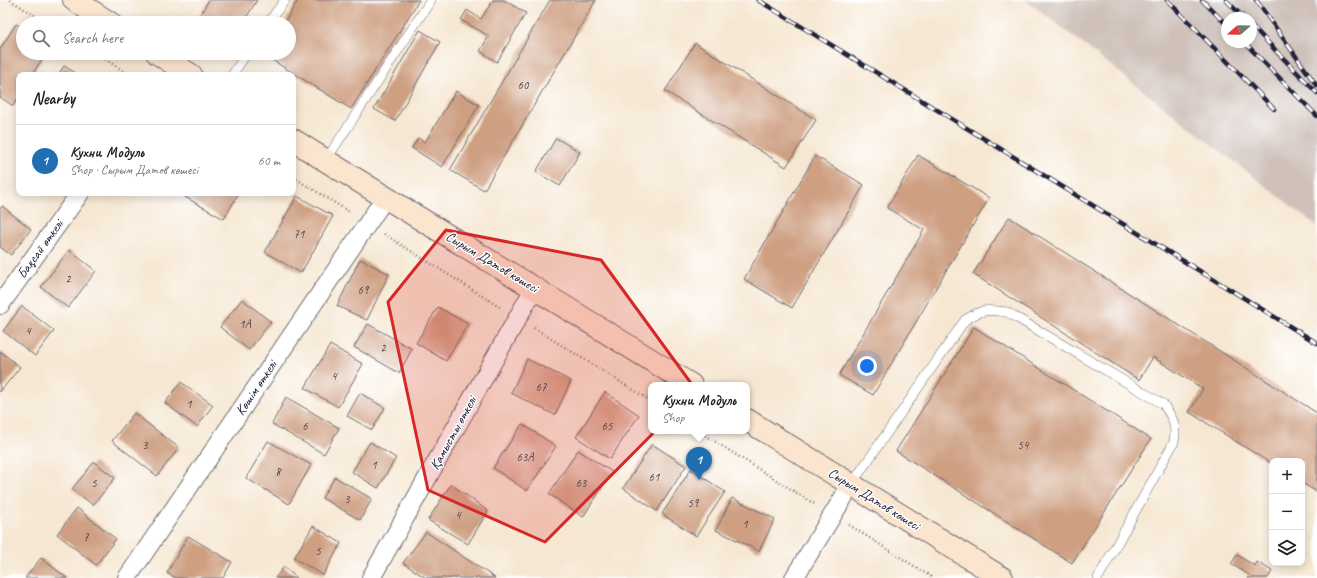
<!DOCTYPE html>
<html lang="en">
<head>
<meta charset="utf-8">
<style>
  body { margin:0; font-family:Caveat,sans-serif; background:#f2f2f2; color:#222 }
  .controls { position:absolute; right:12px; bottom:12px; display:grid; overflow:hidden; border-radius:8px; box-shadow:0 2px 10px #0003 }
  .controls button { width:36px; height:36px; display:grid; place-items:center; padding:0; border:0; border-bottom:1px solid #e0e0e0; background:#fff; color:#222; font:20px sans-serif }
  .compass { position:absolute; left:1221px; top:12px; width:36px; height:36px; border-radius:50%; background:#fff; box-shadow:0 2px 10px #0003; rotate:250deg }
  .you { position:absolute; left:867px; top:366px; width:14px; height:14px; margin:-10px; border:3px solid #fff; border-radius:50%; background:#1a73e8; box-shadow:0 0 0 6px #1a73e833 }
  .badge { display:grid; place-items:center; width:26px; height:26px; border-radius:50%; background:#1f6fb2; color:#fff; font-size:13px; font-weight:700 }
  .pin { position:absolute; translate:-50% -33px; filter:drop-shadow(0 1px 2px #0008) }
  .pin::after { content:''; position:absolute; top:21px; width:14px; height:12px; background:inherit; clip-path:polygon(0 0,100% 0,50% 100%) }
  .popup { position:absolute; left:648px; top:382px; width:102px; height:52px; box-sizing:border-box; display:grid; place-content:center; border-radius:8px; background:#fff; filter:drop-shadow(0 1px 3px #0005); font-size:13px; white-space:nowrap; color:#767676 }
  .popup b { font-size:15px; color:#222 }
  .popup::after { content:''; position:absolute; left:50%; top:100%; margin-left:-8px; border:8px solid transparent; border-top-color:#fff }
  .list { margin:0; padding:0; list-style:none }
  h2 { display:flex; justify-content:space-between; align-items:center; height:52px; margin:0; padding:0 16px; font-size:17px }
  h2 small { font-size:13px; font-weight:400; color:#767676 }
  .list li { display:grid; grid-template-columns:26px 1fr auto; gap:12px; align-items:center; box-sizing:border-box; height:72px; padding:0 16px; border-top:1px solid #e0e0e0 }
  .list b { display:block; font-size:15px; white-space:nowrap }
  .list p { margin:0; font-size:13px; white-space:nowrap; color:#767676 }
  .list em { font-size:13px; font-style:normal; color:#767676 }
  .icon { flex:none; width:22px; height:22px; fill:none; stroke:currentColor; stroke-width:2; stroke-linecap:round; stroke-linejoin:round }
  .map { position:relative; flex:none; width:1317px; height:578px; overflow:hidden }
  .search { position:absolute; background:#fff; box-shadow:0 2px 10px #0003; left:16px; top:16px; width:280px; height:44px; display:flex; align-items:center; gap:10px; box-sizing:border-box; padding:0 14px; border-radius:22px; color:#767676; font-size:15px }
  .panel { position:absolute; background:#fff; box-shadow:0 2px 10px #0003; left:16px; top:72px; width:280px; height:124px; border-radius:8px }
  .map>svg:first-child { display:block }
  .industrial { fill:#cfc1ba; fill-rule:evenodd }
  .building { fill:#ce9f81 }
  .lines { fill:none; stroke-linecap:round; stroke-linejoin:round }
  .service-casing { stroke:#6c6770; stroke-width:10 }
  .minor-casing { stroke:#6c6770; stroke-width:20 }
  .secondary-casing { stroke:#6c6770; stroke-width:24 }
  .path { stroke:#6c6770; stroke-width:2.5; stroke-dasharray:1 3; stroke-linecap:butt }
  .service { stroke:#fff; stroke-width:9 }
  .minor { stroke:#fff; stroke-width:18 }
  .secondary { stroke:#fce5cf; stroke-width:22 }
  .rail-casing { stroke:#22223b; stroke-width:4.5 }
  .rail { stroke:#fff; stroke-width:3; stroke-dasharray:9; stroke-linecap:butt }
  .marked { fill:#d62828; fill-opacity:0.2; stroke:#d62828; stroke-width:3; stroke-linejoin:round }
  .labels { text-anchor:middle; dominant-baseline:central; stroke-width:3; stroke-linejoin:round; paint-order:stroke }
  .number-label { font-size:12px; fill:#4d414c }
  .street-label { font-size:14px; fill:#22223b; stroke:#fff }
</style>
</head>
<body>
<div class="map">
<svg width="1317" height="578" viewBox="0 0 1317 578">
  <rect width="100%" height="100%" fill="#fff"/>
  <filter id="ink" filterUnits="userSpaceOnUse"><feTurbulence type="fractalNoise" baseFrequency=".025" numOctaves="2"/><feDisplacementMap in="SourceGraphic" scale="8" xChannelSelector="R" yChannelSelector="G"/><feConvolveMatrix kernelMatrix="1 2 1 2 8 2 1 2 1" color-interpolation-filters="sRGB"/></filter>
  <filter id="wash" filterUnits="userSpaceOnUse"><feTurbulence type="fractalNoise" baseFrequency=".012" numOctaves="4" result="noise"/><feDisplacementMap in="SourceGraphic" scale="16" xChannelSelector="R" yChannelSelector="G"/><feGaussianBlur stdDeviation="0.9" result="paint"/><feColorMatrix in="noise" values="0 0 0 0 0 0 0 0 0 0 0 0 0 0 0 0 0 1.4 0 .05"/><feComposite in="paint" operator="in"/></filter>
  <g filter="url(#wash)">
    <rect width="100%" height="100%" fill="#f6e7d2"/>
    <path class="industrial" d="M1026 0H1317V226ZM1227 18H1251V42H1227Z"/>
    <g id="blocks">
      <g class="building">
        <path d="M209 0H257L243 23H195Z"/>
        <path d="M298 0H419L351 109 264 55 265 53H289V23H284Z"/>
        <path d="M493 0H504L526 13 497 62 480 51 489 36 461 20 467 10 481 19Z"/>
        <path d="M550 0H596L484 190 450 170Z"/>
        <path d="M16 24 23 28V53H46L32 75H19V96L13 106 0 97V49Z"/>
        <path d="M420 30 440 42 395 121 374 109Z"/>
        <path d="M695 43 816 120 786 167 665 91Z"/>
        <path d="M64 66 79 75H58Z"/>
        <path d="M456 91 479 105 442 167 412 148 418 138 425 142Z"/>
        <path d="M556 138 580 152 560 186 536 172Z"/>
        <path d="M918 155 989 198 873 395 839 375 924 230 887 208Z"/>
        <path d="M815 156 864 185 792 308 744 279Z"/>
        <path d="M187 193H239L224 219 185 197Z"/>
        <path d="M297 196 333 216 301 273 265 252Z"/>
        <path d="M2 206 31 229 11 255 0 247V209Z"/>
        <path d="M1009 217 1317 413V492L1302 483V461H1272V464L1189 412 1203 389 1153 357 1139 380 973 274Z"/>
        <path d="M69 250 96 271 68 308 41 287Z"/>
        <path d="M360 259 389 274 367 320 337 306Z"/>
        <path d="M242 299 271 322 249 350 220 327Z"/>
        <path d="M22 306 54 331 35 356 3 331Z"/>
        <path d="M438 307 468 324 446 361 416 343Z"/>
        <path d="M368 324 412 349 399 373 354 347Z"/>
        <path d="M974 327 1151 439 1072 563 896 451Z"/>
        <path d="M330 345 363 364 338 407 305 388Z"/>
        <path d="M0 351 20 367 0 392Z"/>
        <path d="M527 359 571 381 555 415 511 393Z"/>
        <path d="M181 382 213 405 197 427 165 403Z"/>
        <path d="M605 392 639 415 610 459 576 437Z"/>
        <path d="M360 393 385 408 372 430 347 416Z"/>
        <path d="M286 397 339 428 324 454 272 424Z"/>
        <path d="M134 413 179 448 157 476 112 441Z"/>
        <path d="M522 424 556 446 527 491 493 468Z"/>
        <path d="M268 441 311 465 289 504 246 478Z"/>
        <path d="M370 442 396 458 378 488 352 472Z"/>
        <path d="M652 444 686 466 657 511 623 488Z"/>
        <path d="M578 450 612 472 583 517 549 494Z"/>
        <path d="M94 462 115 478 93 505 72 489Z"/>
        <path d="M691 469 725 492 696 536 662 514Z"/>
        <path d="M335 477 372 499 360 520 322 498Z"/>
        <path d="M451 484 488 511 468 544 428 520Z"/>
        <path d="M732 498 775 519 759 551 716 530Z"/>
        <path d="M77 508 116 539 96 565 57 534Z"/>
        <path d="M313 526 341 543 323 575 294 558Z"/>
        <path d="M426 532 495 578H426L403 563Z"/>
        <path d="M188 536 232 562 223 578H176L167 573Z"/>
        <path d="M1237 555 1255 566 1257 562 1272 571 1268 578H1248L1249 575 1231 564Z"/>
        <path d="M41 558 67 578H25Z"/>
        <path d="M284 567 297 578H275Z"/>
      </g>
    </g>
  </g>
  <g filter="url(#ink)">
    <use href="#blocks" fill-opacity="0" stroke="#6c6770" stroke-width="1"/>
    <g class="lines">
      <defs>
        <g id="service">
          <path d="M268 23 285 0"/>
          <path d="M232 75 247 53"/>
          <path d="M326 160 431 0"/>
          <path d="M851 485 965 320C982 309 987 309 1007 312L1163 404C1173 418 1177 425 1174 442L1098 578"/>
        </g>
        <g id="minor">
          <path d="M0 305 80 193"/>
          <path d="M127 578 385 198"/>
          <path d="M371 578 535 287"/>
          <path d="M794 578 851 485"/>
        </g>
        <g id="secondary">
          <path d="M74 0 110 23"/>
          <path d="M157 53 191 75"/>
          <path d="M293 140C425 223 559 302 691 385"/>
          <path d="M747 420 1002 578"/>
        </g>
      </defs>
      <use href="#service" class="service-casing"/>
      <use href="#minor" class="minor-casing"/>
      <use href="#secondary" class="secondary-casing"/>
      <g class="path">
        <path d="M10 0 47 23"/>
        <path d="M95 53 130 75"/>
        <path d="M293 177 351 213"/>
        <path d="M384 234 501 308"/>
        <path d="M534 328 651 401"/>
        <path d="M698 431 816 505"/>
        <path d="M849 525 933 578"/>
      </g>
      <use href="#service" class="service"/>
      <use href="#minor" class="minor"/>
      <use href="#secondary" class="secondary"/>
      <defs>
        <g id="rail">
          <path d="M758 0 1317 343"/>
          <path d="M1167 0 1274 109"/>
          <path d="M1202 0 1227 25"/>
          <path d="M1226 0 1244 18"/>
          <path d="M1256 0 1317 86"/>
          <path d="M1251 25 1317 93"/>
          <path d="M1244 42 1317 116"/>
        </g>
      </defs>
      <use href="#rail" class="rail-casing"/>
      <use href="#rail" class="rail"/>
    </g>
  </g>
  <path class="marked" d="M446 230 601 260 696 390 545 542 428 490 388 302Z"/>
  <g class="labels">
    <g class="number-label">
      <text x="523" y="85">60</text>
      <text x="299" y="234">71</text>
      <text x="68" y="279">2</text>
      <text x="363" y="290">69</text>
      <text x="245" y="324">1А</text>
      <text x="28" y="331">4</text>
      <text x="383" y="348">2</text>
      <text x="334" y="376">4</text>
      <text x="541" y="387">67</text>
      <text x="189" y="404">1</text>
      <text x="305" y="426">6</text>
      <text x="607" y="426">65</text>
      <text x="145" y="445">3</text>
      <text x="1023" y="445">54</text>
      <text x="525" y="457">63А</text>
      <text x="374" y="465">1</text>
      <text x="278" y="472">8</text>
      <text x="654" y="477">61</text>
      <text x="94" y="483">5</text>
      <text x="581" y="483">63</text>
      <text x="347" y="499">3</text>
      <text x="693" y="503">59</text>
      <text x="458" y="515">4</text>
      <text x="745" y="524">1</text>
      <text x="86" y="537">7</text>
      <text x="318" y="551">5</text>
    </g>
    <g class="street-label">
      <text transform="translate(40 249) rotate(-54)">Бақсай өткелі</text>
      <text transform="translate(492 262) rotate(31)">Сырым Датов көшесі</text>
      <text transform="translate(256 388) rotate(-56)">Көшім өткелі</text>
      <text transform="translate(453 433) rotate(-61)">Қамысты өткелі</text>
      <text transform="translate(874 499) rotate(32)">Сырым Датов көшесі</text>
    </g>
  </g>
</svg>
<div class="controls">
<button>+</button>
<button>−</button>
<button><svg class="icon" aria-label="layers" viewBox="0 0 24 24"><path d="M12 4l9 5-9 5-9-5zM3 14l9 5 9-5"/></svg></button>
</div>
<svg class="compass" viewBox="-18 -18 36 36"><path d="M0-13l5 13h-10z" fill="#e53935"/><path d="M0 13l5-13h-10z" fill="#767676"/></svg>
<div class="you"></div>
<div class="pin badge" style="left:699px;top:480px">1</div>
<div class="popup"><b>Кухни Модуль</b>Shop</div>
<div class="search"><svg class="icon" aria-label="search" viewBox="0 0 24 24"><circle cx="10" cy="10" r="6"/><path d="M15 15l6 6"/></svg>Search here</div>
<section class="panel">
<h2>Nearby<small></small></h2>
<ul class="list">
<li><span class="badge">1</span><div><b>Кухни Модуль</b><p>Shop · Сырым Датов көшесі</p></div><em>60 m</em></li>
</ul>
</section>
</div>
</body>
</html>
